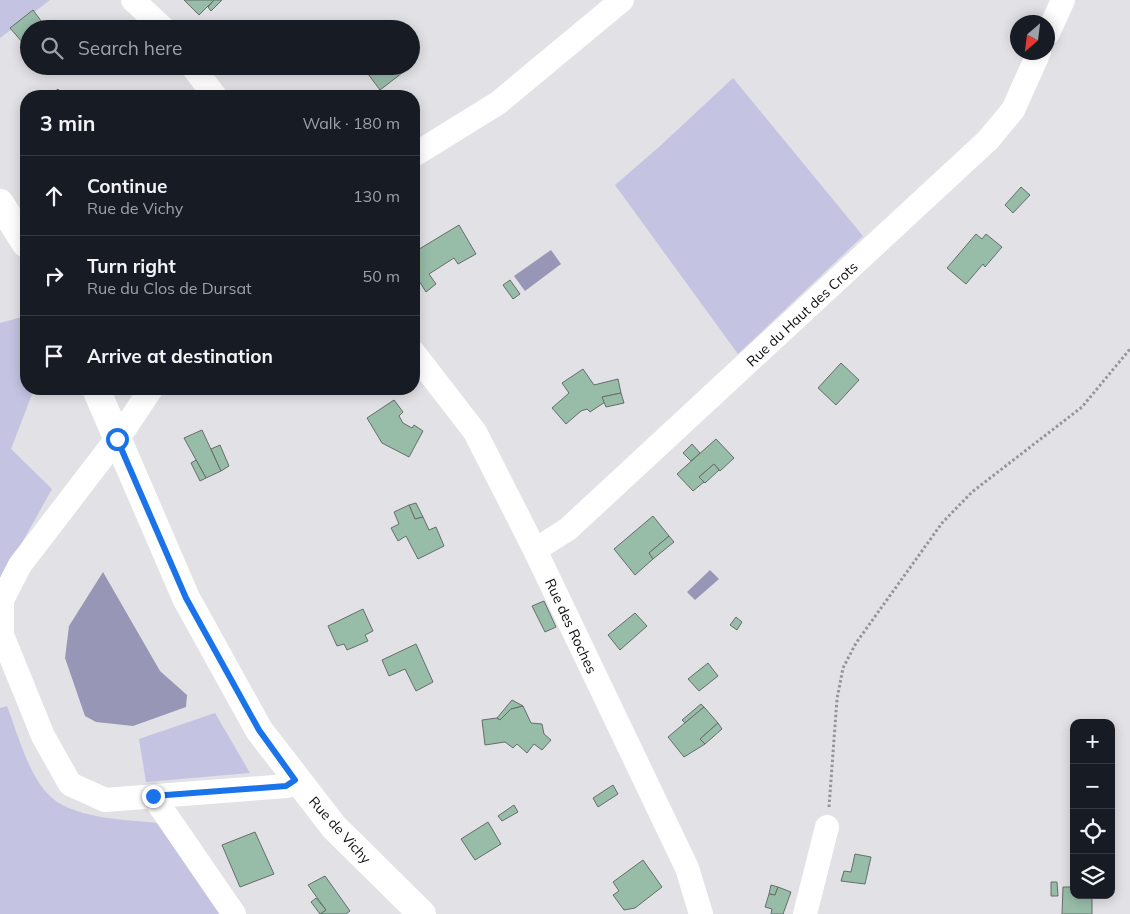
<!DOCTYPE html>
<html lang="en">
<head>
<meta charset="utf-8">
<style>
  body { margin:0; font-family:Mulish,sans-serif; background:#20242c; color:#f1f3f6 }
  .controls { position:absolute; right:15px; bottom:15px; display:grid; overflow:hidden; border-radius:10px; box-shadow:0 2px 12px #0003 }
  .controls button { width:45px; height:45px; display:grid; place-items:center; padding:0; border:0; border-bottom:1px solid #363941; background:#171b24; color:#f1f3f6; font:25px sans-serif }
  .compass { position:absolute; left:1010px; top:15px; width:45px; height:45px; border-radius:50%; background:#171b24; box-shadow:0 2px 12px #0003; rotate:208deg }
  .stop { position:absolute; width:15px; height:15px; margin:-11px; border:4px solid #1a73e8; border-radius:50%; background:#fff }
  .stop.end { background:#1a73e8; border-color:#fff; box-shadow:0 1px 5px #0008 }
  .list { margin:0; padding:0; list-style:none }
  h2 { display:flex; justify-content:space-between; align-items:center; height:65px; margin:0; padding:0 20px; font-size:21px }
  h2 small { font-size:16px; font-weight:400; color:#9ea1a6 }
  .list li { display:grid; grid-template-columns:32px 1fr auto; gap:15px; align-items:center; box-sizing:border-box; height:80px; padding:0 20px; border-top:1px solid #363941 }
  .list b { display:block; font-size:19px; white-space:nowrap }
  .list p { margin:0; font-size:16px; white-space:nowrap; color:#9ea1a6 }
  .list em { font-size:16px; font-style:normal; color:#9ea1a6 }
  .icon { flex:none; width:28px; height:28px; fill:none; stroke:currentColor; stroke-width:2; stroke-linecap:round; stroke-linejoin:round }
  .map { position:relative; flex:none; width:1130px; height:914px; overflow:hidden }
  .search { position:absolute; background:#171b24; box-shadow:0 2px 12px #0003; left:20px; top:20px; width:400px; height:55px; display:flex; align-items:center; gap:12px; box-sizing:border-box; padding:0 18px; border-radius:28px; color:#9ea1a6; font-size:19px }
  .panel { position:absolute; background:#171b24; box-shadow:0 2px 12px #0003; left:20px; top:90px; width:400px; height:305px; border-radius:20px }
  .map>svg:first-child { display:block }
  .green { fill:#c4c3e2 }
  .water { fill:#9796b7 }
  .building { fill:#97bca8; stroke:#686d6a }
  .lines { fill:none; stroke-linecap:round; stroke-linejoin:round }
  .path { stroke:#959599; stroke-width:3; stroke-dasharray:2.5 2.5; stroke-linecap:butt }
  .minor { stroke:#fff; stroke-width:24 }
  .tertiary { stroke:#fff; stroke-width:28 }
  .route { stroke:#1a73e8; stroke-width:6 }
  .labels { text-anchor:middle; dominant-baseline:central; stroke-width:4.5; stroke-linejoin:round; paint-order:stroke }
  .street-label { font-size:14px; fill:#0e0e10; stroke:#fff }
</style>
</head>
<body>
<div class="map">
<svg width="1130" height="914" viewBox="0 0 1130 914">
  <rect width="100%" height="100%" fill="#e1e1e6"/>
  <g class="green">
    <path d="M0 0H50L0 38Z"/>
    <path d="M733 78 863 236 738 354 615 185 659 147Z"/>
    <path d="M26 316V389H34L11 449 52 489 0 582V323Z"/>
    <path d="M7 706C17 732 28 773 47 793 69 819 128 820 160 823L221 914H0V708Z"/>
    <path d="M215 713 250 773 146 782 139 739Z"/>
  </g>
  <g class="water">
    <path d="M551 250 561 264 525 291 514 276Z"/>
    <path d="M710 570 719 579 695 600 687 592Z"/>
    <path d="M103 572 160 671 187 695 186 707 133 726 96 722 85 716 65 658 69 626Z"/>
  </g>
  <g class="building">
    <path d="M184 0H214L199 15Z"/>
    <path d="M214 0H222L211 11 208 7Z"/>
    <path d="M33 10 47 29H29V38L23 43 10 28Z"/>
    <path d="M362 66H397L402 73 380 90Z"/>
    <path d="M58 89 64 96H49Z"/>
    <rect x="328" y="93" width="24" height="3"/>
    <path d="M1021 187 1030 195 1013 213 1005 205Z"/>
    <path d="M459 225 476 254 458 264 454 258 429 274 436 284 426 292 414 273V248L416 251Z"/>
    <path d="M976 234 982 239 986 234 1002 247 985 267 983 264 966 284 947 268Z"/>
    <path d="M510 280 520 294 513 299 503 285Z"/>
    <path d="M841 363 859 380 836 405 818 388Z"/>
    <path d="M583 369 594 385 618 379 621 393 602 397 605 402 590 412 587 409 581 411 566 424 552 408 569 393 562 383Z"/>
    <path d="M621 393 624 403 606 407 602 397Z"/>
    <path d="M394 400 403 412 399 416 403 423 412 428 414 425 423 431 409 457 382 443 367 418Z"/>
    <path d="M202 430 221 471 206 478 184 438Z"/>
    <path d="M716 439 734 458 720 471 714 464 699 477 704 482 693 491 677 474Z"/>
    <path d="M692 444 700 453 691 461 683 453Z"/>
    <path d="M220 445 229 466 221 471 211 449Z"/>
    <path d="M196 460 206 478 200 481 191 463Z"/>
    <path d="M714 464 719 470 705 483 699 477Z"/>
    <path d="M416 503 423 517 415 519 409 505Z"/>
    <path d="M409 505 415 519 423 517 429 530 436 527 444 546 418 559 406 536 398 541 391 528 399 524 394 512Z"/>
    <path d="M653 516 669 536 649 553 653 559 635 575 614 549Z"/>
    <path d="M669 536 674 542 653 559 649 553Z"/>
    <path d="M544 601 556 627 545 632 532 606Z"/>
    <path d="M363 609 373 631 365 635 368 641 347 650 344 644 337 646 328 626Z"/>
    <path d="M635 613 647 626 620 650 608 635Z"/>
    <path d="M736 617 742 622 737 630 730 625Z"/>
    <path d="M416 644 433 682 416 691 405 669 389 676 382 660Z"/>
    <path d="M708 663 718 676 699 691 688 679Z"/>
    <path d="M512 700 523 706 511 709 500 720 497 718Z"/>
    <path d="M701 704 704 707 685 723 682 720Z"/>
    <path d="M523 706 531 723 542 724 544 734 551 740 542 750 534 744 527 753 517 744 513 748 505 742 485 745 482 720 497 718 500 720 511 709Z"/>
    <path d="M704 707 718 723 700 739 705 744 684 757 668 737Z"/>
    <path d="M718 723 722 729 705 744 700 739Z"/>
    <path d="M613 785 618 794 598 807 593 798Z"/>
    <path d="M514 805 518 812 502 821 498 816Z"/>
    <path d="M488 822 501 844 475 860 461 839Z"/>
    <path d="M255 832 274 874 240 887 222 845Z"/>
    <path d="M855 854 871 857 865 884 841 881 844 871 851 872Z"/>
    <path d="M643 860 662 887 635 908 624 910 613 895 619 891 613 882Z"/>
    <path d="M325 876 350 911 346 914H320L326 910 308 885Z"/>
    <path d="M1051 882H1057L1058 896H1051Z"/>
    <path d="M771 885 778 887 775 895 769 894Z"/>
    <path d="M778 887 791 892 783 914H771L772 909 765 907 769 894 775 895Z"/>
    <path d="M1063 887H1074V895H1092V914H1062Z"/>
    <path d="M316 898 326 910 320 914 311 902Z"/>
  </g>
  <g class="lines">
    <path class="path" d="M829 807 837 699 843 668 856 643 942 523 972 492 1082 407 1130 349"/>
    <g class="minor">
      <path d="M133 0 164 29"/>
      <path d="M1048 33 1063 0"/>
      <path d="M192 66 215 96"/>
      <path d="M414 155 498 103 622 0"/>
      <path d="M414 353 475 432 535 550 687 868 701 914"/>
      <path d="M151 389 125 428 20 565 2 600V635L43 736 70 784 105 800 287 786 295 780"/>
      <path d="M535 550 568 529 988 140 1013 110 1039 52"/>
      <path d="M153 796 234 914"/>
      <path d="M805 914 827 827"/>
    </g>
    <g class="tertiary">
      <path d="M0 203 26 244"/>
      <path d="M96 389 186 598 259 730 334 827 422 914"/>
    </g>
  </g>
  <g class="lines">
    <path class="route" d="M117 439 186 598 259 730 295 780 286 786 153 796"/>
  </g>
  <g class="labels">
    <g class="street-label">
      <text transform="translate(802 314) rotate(-43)">Rue du Haut des Crots</text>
      <text transform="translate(571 626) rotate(65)">Rue des Roches</text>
      <text transform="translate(340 830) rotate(48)">Rue de Vichy</text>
    </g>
  </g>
</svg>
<div class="controls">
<button>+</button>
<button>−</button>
<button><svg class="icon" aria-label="locate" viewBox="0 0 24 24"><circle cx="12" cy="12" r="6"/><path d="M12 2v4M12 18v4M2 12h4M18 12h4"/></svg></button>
<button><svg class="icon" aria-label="layers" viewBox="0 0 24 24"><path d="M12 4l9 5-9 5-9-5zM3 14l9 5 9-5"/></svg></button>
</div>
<svg class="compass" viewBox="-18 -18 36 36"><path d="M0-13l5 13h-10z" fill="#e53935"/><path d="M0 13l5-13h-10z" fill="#9ea1a6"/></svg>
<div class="stop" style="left:117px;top:439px"></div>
<div class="stop end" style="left:153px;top:796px"></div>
<div class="search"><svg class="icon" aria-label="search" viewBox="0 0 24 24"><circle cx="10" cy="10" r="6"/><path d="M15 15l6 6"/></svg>Search here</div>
<section class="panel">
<h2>3 min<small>Walk · 180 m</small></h2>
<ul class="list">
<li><svg class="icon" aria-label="ahead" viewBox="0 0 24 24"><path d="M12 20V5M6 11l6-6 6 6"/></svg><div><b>Continue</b><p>Rue de Vichy</p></div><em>130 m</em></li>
<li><svg class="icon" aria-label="right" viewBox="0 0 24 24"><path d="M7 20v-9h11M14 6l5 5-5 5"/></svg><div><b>Turn right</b><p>Rue du Clos de Dursat</p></div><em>50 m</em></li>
<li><svg class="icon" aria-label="arrive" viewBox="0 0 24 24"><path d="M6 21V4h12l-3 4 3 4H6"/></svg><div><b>Arrive at destination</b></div></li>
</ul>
</section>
</div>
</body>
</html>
